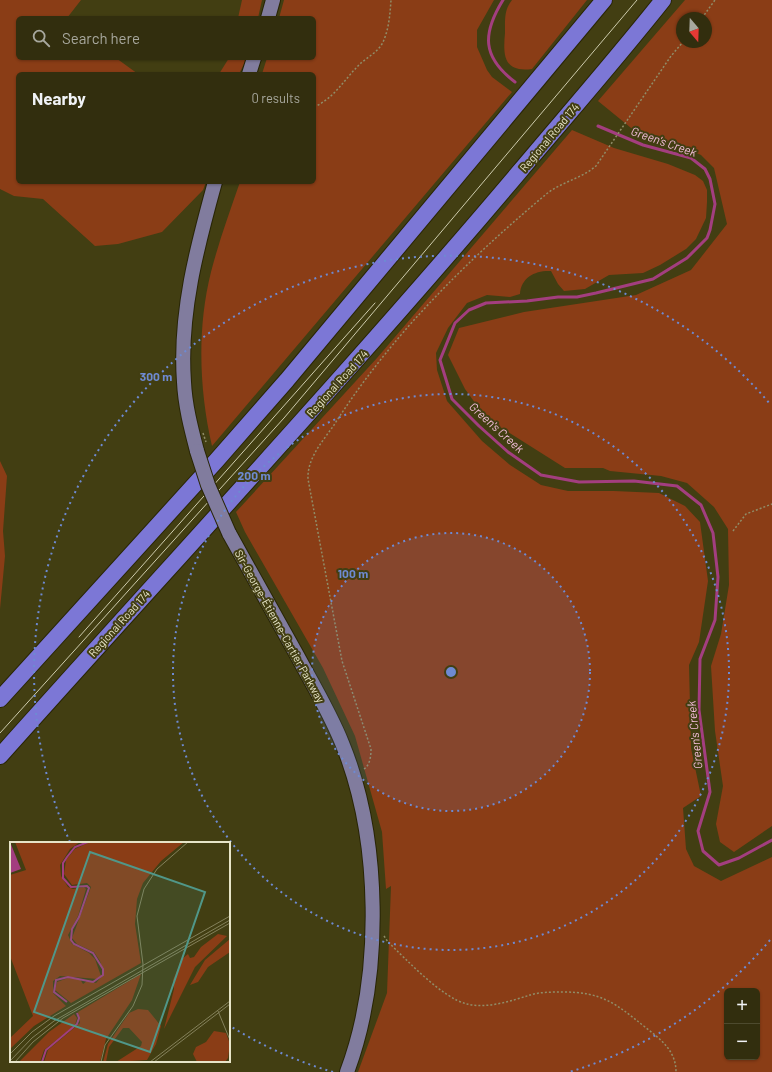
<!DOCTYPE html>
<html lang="en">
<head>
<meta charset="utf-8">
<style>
  body { margin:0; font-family:Barlow,sans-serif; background:#3a3617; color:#f1f3f6 }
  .controls { position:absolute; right:12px; bottom:12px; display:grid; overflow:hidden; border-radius:6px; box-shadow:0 1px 3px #0004 }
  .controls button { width:36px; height:36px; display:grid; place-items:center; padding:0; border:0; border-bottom:1px solid #4d4a2e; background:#322e0e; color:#f1f3f6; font:20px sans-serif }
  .compass { position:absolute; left:676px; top:12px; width:36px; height:36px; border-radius:50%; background:#322e0e; box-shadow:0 1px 3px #0004; rotate:161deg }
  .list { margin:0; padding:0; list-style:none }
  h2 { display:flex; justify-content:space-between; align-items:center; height:52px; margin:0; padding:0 16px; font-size:17px }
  h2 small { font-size:13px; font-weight:400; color:#a8a89e }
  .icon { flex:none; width:22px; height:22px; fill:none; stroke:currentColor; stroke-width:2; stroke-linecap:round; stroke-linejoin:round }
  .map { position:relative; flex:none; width:772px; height:1072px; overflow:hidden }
  .search { position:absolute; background:#322e0e; box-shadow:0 1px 3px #0004; left:16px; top:16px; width:300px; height:44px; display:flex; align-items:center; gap:10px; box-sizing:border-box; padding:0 14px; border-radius:6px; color:#a8a89e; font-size:15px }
  .panel { position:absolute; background:#322e0e; box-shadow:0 1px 3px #0004; left:16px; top:72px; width:300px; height:112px; border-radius:6px }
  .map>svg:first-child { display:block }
  .green { fill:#8a3d16; fill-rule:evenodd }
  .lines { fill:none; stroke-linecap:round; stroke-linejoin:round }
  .stream { stroke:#a33e7f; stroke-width:3 }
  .primary-casing { stroke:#282506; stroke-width:16 }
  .highway-casing { stroke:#282506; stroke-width:18 }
  .path { stroke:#908d68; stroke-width:1.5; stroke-dasharray:2 2; stroke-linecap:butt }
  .primary { stroke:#817c9e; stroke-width:14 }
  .highway { stroke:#7c77d6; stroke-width:16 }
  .tram { stroke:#cdcbac; stroke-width:1 }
  .primary-bridge-casing { stroke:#282506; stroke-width:16; stroke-linecap:butt }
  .path-bridge { stroke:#908d68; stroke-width:1.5; stroke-dasharray:2 2; stroke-linecap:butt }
  .primary-bridge { stroke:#817c9e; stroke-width:14 }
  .ring { fill:none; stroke:#6e8ad2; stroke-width:2; stroke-dasharray:2 4 }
  .labels { text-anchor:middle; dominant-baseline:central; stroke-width:4; stroke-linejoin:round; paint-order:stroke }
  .street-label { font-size:11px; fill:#e7e5c8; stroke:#423e12 }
  .water-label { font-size:12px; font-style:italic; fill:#f4bedc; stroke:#423e12 }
  .inset-river { fill:none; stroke:#a33e7f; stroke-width:2 }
  .inset-road { fill:none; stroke:#84815b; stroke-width:1 }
  .view { fill:#509789; fill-opacity:0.15; stroke:#509789; stroke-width:2 }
  .inset-edge { fill:none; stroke:#e7e5c8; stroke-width:2 }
  .centre { fill:#6e8ad2; stroke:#423e12; stroke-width:2 }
  .ring-label { font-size:12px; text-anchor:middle; font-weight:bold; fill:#6e8ad2; stroke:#423e12; stroke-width:4; stroke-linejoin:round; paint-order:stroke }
</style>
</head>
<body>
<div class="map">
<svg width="772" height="1072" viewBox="0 0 772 1072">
  <rect width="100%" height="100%" fill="#423e12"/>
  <g class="green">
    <path d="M0 0H81L67 18H18V58H116L138 74H18V182H206L203 190 162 232 118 244 95 246 43 199 14 196 0 189Z"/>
    <path d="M242 0H262L258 18H238Z"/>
    <path d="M284 0H494L477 30V47L487 70 492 77 512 92 212 446C199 390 197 328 211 272 219 241 230 211 240 182H314V74H262L267 58H314V18H279Z"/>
    <path d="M512 0H587L532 69C503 73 503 54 505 33 505 20 504 10 512 0Z"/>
    <path d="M685 0H772V826L734 852 720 842 716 824 723 786 715 731 711 666 721 634 729 585 728 529 714 507 687 483 661 476 610 471 603 468H565L486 418 465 389 448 355 459 328 524 312 636 295 691 270 727 224 714 168 701 155 685 148 636 132 598 101ZM682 18H706V42H682Z"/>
    <path d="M229 58H247L239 74H219Z"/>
    <path d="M572 130 614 148 668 164 695 175 703 181 707 190V202L706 218 696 239 686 249 660 265 643 273 609 275 585 289 564 291 558 284 551 271C536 270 521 277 520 294L510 297 487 295 467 303 448 328 436 353 437 370 447 401 482 441 510 465 541 485 568 491H614L659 493 685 506 700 522 708 581 699 642 689 665 691 748 701 796 683 808 686 849 694 866 721 881 772 857V1072H358L387 993 391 886 386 889 382 832 355 736 323 668 245 532 236 512 377 358ZM727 991H757V1057H727Z"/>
    <path d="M0 461 7 476 3 531 5 556 0 609Z"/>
  </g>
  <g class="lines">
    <g class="stream">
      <path d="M503 0C482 34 482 57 515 82"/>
      <path d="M598 126 643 145 691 158 705 169 710 179 715 204 710 230 707 238 687 258 653 279 596 293 577 297H558L527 301 486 303 469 310 455 323 440 360 452 399 479 426 508 452 541 475 579 482 634 481 677 486 701 505 713 533 718 577 715 620 700 659 699 710 710 792 698 831 703 851 719 865 739 858 772 840"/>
    </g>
    <defs>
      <g id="primary">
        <path d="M268 18 273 0"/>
        <path d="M249 74 254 58"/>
        <path d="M197 451C191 428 185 405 184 382 179 314 197 247 215 182"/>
        <path d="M229 533C252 575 275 616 298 657 313 685 330 713 342 743 381 838 383 976 347 1072"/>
      </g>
      <g id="highway">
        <path d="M0 699 216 461 287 380 604 0"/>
        <path d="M0 756C174 561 352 370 520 171 568 114 617 58 663 0"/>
      </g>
    </defs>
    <use href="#primary" class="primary-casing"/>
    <use href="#highway" class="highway-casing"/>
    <g class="path">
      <path d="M702 18 715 0"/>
      <path d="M314 107C335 98 345 78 361 63 368 57 379 51 383 42 389 29 390 14 391 0"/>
      <path d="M733 531 746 514 772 504"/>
      <path d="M364 769C370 765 371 756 371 749L342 661 308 479C307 458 323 441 334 425 390 337 464 263 544 196 560 182 581 179 596 166L671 56 683 42"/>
      <path d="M384 936 388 942C407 960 442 998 467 1004 487 1009 511 1001 530 995 540 992 552 992 563 992 602 992 615 1003 645 1027 660 1039 676 1050 676 1072"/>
    </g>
    <use href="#primary" class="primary"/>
    <use href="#highway" class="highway"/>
    <g class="tram">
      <path d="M79 637 375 303"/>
      <path d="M0 733 284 418 637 0"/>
    </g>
    <defs>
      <path id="primary-bridge" d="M197 451 208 485 229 533"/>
    </defs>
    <use href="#primary-bridge" class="primary-bridge-casing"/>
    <path class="path-bridge" d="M203 433 206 442"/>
    <use href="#primary-bridge" class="primary-bridge"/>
  </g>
  <circle cx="451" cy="672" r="139" fill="#6e8ad2" fill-opacity=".12"/>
  <g class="ring">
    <circle cx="451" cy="672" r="139"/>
    <circle cx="451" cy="672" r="278"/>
    <path d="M770 940A417 417 0 0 1 569 1072M333 1072A417 417 0 0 1 230 1026M70 842A417 417 0 0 1 770 404"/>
  </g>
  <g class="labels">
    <g class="street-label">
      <text transform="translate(549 137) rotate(-50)">Regional Road 174</text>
      <text transform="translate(337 383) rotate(-48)">Regional Road 174</text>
      <text transform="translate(119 623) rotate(-48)">Regional Road 174</text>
      <text transform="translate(280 626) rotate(61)">Sir-George-Étienne-Cartier Parkway</text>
    </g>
    <g class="water-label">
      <text transform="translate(664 141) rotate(19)">Green's Creek</text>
      <text transform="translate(497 427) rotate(42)">Green's Creek</text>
      <text transform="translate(694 735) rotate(-96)">Green's Creek</text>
    </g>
  </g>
  <g transform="translate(10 842)">
    <rect width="220" height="220" fill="#423e12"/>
    <path d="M5 0H70L60 7 50 23 51 34 58 45 63 47 74 45 76 47 68 74 58 93 62 102 79 111 85 117 91 134 88 137 50 134 43 139V151L56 164 24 184 0 207V196L23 174 0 114V33L16 28ZM80 0H174L151 19 133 41 127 57 125 82 131 121 61 161 45 148 47 140 58 136 70 137 73 142 77 139 86 141 94 132 90 119 84 110 67 102 62 96 81 45 77 41 62 43 54 32 56 18 65 7ZM208 92 217 94 185 125 154 187 164 147 163 138 172 117 178 112 180 116 184 115 191 105ZM220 97V110L198 125 188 140 180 143 195 118ZM131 132 122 158 96 197 90 220H34L38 208 70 181 68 170ZM128 167 138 168 151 184 146 202 137 218 106 220 131 204 132 200 119 186H113L99 205 96 220H93L98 202 119 171ZM64 172 67 176 65 183 34 208 30 220H9L39 190ZM204 189 216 191 220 202 218 216 215 220H187L183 212 186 205 196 200Z" fill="#8a3d16"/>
    <path d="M0 0 11 27 0 31Z" fill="#a33e7f"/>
    <path class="inset-river" d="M57 160 44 150 46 138 58 135 83 140 93 133V127L83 111 64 102 61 98 62 87 69 75 79 46 77 44 61 45 53 36V21L57 15 65 5 78 0M32 220 36 208 67 182 69 176 67 171"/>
    <path class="inset-road" d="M208 169 220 198M0 212 22 190 44 174 220 74M0 219 22 196 44 179 220 78M5 220 23 200 53 176 220 81M91 220 95 203 123 164 132 143 133 122 127 74 134 47 147 27 178 0M140 220 220 159M144 220 220 162"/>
    <path class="view" d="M80 10 195 50 140 210 24 170Z"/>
    <rect width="220" height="220" class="inset-edge"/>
  </g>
  <circle cx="451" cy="672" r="6" class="centre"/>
  <g class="ring-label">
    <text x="156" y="381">300 m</text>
    <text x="254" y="480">200 m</text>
    <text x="353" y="578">100 m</text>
  </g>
</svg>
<div class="controls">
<button>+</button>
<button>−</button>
</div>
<svg class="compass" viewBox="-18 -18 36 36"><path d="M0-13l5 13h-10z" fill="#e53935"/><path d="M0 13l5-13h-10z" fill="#a8a89e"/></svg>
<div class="search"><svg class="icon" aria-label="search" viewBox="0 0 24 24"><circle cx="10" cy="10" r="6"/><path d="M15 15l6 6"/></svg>Search here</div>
<section class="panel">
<h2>Nearby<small>0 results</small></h2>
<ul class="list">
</ul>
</section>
</div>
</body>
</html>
